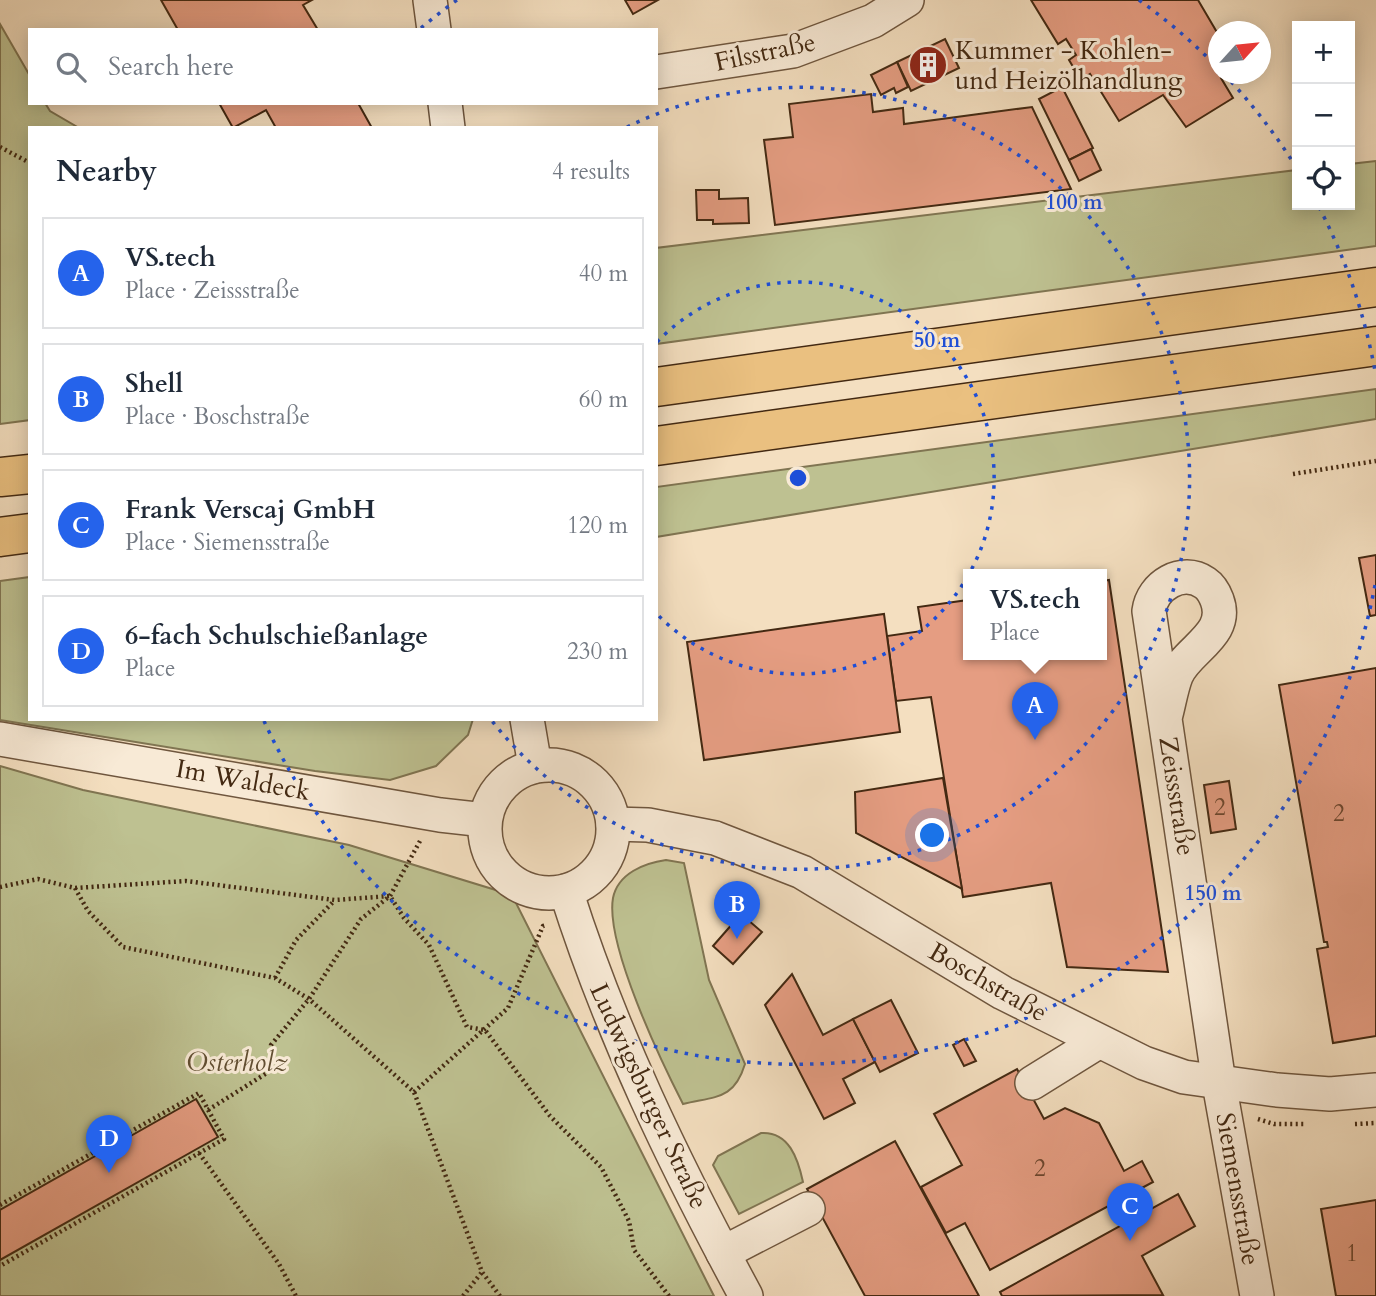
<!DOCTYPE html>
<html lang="en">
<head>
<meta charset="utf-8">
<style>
  body { margin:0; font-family:Cardo,serif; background:#f6f6f7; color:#1f2937 }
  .controls { position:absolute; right:21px; top:21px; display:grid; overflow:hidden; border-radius:0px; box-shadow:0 4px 18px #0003 }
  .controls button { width:63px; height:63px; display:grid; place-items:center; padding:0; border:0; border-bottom:2px solid #e0e1e3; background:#fff; color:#1f2937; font:35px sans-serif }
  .compass { position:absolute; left:1208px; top:21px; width:63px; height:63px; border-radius:50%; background:#fff; box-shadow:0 4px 18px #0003; rotate:63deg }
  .you { position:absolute; left:933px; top:836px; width:24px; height:24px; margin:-18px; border:5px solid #fff; border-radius:50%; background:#1a73e8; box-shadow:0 0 0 10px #1a73e833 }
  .badge { display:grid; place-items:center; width:46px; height:46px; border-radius:50%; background:#2563eb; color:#fff; font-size:23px; font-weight:700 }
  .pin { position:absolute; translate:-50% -58px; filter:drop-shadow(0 2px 4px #0008) }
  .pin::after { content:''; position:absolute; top:37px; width:24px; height:21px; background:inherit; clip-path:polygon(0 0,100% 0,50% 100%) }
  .popup { position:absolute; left:963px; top:569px; width:144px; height:91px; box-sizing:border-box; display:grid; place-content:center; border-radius:0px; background:#fff; filter:drop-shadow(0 2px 5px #0005); font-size:23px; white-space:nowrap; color:#747a83 }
  .popup b { font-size:26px; color:#1f2937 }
  .popup::after { content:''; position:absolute; left:50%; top:100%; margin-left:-14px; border:14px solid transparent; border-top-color:#fff }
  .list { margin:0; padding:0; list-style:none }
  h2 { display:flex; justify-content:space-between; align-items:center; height:91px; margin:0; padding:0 28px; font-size:30px }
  h2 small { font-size:23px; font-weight:400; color:#747a83 }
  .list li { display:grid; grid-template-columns:46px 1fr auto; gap:21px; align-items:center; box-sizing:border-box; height:112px; margin:0 14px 14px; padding:0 14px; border:2px solid #e0e1e3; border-radius:0px }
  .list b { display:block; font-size:26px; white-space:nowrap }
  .list p { margin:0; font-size:23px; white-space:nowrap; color:#747a83 }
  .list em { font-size:23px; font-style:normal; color:#747a83 }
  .icon { flex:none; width:38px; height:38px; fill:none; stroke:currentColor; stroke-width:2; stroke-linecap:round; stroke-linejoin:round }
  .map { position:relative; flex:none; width:1376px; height:1296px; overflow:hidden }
  .search { position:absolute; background:#fff; box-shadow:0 4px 18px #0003; left:28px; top:28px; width:630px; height:77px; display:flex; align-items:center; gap:18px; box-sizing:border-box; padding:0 24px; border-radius:0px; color:#747a83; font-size:26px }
  .panel { position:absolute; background:#fff; box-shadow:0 4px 18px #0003; left:28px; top:126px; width:630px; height:595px; border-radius:0px }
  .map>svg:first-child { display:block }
  .green { fill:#bec191; stroke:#807552; stroke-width:2 }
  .building { fill:#e59d82; stroke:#432912; stroke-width:2 }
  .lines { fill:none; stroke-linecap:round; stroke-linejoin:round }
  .minor-casing { stroke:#6f563e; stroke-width:36 }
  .highway-casing { stroke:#432912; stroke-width:41 }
  .path { stroke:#432912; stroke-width:4.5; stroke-dasharray:2 3.5; stroke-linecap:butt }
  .minor { stroke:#f8ead6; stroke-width:33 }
  .highway { stroke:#eac080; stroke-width:38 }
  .ring { fill:none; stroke:#1d4ed8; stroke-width:3.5; stroke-dasharray:3.5 7 }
  .labels { text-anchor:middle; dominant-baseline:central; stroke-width:6; stroke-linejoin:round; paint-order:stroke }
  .number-label { font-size:23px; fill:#6c462e }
  .poi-label { font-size:26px; fill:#432912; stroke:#f8ead6; text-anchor:start }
  .street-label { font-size:26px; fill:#432912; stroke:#f8ead6 }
  .park-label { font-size:26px; font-style:italic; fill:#624f32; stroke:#f8ead6 }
  .centre { fill:#1d4ed8; stroke:#f8ead6; stroke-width:3.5 }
  .ring-label { font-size:21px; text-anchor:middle; font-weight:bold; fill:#1d4ed8; stroke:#f8ead6; stroke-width:6; stroke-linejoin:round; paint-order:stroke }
</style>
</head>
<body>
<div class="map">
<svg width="1376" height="1296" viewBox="0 0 1376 1296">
  <rect width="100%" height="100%" fill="#f4dfc0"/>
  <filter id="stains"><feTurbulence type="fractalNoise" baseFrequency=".00286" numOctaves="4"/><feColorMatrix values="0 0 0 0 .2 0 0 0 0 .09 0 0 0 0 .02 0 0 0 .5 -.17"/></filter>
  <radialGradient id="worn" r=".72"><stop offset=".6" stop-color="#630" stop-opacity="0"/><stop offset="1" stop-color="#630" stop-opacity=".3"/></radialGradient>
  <g class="green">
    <path d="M0 24 30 76V103H45L50 111 79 128H30V420L0 424Z"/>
    <path d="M1376 161V246L656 344V248L1297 170V205H1350V164Z"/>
    <path d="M1376 389V419L656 537V487Z"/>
    <path d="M30 577V719H473L468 735 436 766 390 780 315 771 0 720V581Z"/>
    <path d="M0 766 83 790 349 845 512 895 714 1296H0Z"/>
    <path d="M666 860 684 863 709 980 745 1064C734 1100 716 1096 683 1104 661 1061 605 944 613 898 618 873 645 863 666 860Z"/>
    <path d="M761 1133C789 1131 798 1159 803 1182L739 1214 713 1165 718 1156Z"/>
  </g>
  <g class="building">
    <path d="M161 0H312L303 5 318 30H178Z"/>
    <path d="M625 0H658L633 14Z"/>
    <path d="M1031 0H1198L1218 34V74H1228L1221 78 1233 98 1186 127 1163 95 1119 121 1090 74 1081 80 1069 60 1076 55 1066 39 1058 44Z"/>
    <path d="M945 39 959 68 911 91 897 62Z"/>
    <path d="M897 62 908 87 896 93 894 88 881 95 871 75Z"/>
    <path d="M1062 87 1093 148 1069 160 1039 99Z"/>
    <path d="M871 94 873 112 903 108 904 124 1032 107 1071 189 775 225 764 140 793 137 789 104Z"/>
    <path d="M219 103H358L372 128H276L266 110 233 128Z"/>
    <path d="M1091 149 1101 170 1079 181 1069 160Z"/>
    <path d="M696 190H719V199L748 198 749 223 713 224V220H697Z"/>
    <path d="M1376 555V615L1370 616 1359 558Z"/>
    <path d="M1109 580 1168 972 1067 967 1051 883 963 897 931 697 896 701 887 636 922 631 918 607 968 600V654H1102V581Z"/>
    <path d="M884 614 900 732 704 760 687 642Z"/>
    <path d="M1376 668V1036L1333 1043 1317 949 1328 947 1327 942H1324L1279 685Z"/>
    <path d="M943 778 962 889 856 833 855 792Z"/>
    <path d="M1229 781 1236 829 1211 833 1204 785Z"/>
    <path d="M741 914 762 932 733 964 713 946Z"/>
    <path d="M792 974 823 1035 853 1019 875 1062 843 1079 855 1103 824 1119 765 1005Z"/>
    <path d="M891 1000 918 1053 880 1072 853 1019Z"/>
    <path d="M964 1039 976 1061 964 1066 953 1045Z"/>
    <path d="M1017 1069 1044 1119 1065 1108 1099 1123 1124 1171 1142 1161 1153 1182 990 1270 965 1223 946 1233 921 1187 962 1165 934 1114Z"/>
    <path d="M196 1099 218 1137 0 1260V1210Z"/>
    <path d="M895 1141 979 1296H865L807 1189Z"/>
    <path d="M1178 1194 1195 1226 1142 1256 1163 1295 1002 1296 1000 1292Z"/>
    <path d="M1376 1200V1296H1336L1321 1209Z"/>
  </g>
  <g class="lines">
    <defs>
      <g id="minor">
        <path d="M430 0 434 30"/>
        <path d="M656 72 793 51 873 21 907 0"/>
        <path d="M445 103 448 128"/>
        <path d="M1165 718C1169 704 1171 689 1176 676 1187 649 1230 635 1217 600 1214 592 1211 587 1205 583 1182 567 1152 586 1149 611L1219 1083 1257 1296"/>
        <path d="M527 719 535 766"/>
        <path d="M0 739 440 815 485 820"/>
        <circle cx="549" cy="829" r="64"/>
        <path d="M613 824 648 825 715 838 802 872 1003 993 1144 1063 1184 1077 1277 1090 1330 1094 1376 1090"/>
        <path d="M566 891C611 1033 675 1165 746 1296"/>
        <path d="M1032 1083 1098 1042"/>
        <path d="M723 1253 808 1209"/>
      </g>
      <g id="highway">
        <path d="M656 387 1376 287"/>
        <path d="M656 446 1376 346"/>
        <path d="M0 477 30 474"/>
        <path d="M0 537 30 533"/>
      </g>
    </defs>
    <use href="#minor" class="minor-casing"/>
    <use href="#highway" class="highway-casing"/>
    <g class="path">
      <path d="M0 147 30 163"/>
      <path d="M1293 474 1376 461"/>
      <path d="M0 887 38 879 75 888 186 881 335 900 390 896 404 918 429 945 467 1027 485 1030 550 1116 601 1167 629 1221 634 1250 669 1296"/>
      <path d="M75 888 88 911 123 947 275 978 309 999 414 1092 482 1272 500 1296"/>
      <path d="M275 978 296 940 334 901"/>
      <path d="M414 1092 508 1008 543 926 547 925"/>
      <path d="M208 1110 270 1071 271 1045 309 999 361 919 390 896 420 841"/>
      <path d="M1258 1119 1274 1124H1304"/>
      <path d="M1355 1124 1376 1123"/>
      <path d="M199 1153 279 1264 296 1296"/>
      <path d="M0 1205 199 1093 224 1139 0 1266"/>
      <path d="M463 1296 482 1272"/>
    </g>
    <use href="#minor" class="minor"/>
    <use href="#highway" class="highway"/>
  </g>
  <g class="ring">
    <path d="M657 342A196 196 0 1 1 657 614"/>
    <path d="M627 127A391 391 0 1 1 492 721"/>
    <path d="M1375 585A587 587 0 0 1 264 721M421 28A587 587 0 0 1 457 0M1139 0A587 587 0 0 1 1217 67M1224 74A587 587 0 0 1 1296 167M1319 207A587 587 0 0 1 1375 371"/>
  </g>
  <defs>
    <symbol id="building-disc" viewBox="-11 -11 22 22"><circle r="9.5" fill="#8f2418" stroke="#f8ead6"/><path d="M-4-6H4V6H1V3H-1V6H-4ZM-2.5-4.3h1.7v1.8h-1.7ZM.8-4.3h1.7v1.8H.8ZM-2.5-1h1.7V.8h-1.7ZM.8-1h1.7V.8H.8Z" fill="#fff"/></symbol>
  </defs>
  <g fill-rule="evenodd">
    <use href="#building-disc" x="906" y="43" width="44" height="44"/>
  </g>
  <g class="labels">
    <g class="number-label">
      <text x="1220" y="807">2</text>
      <text x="1339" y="813">2</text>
      <text x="1040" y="1168">2</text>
      <text x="1352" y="1253">1</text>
    </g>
    <g class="poi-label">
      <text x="955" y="50">Kummer - Kohlen-<tspan x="955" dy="30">und Heizölhandlung</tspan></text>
    </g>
    <g class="street-label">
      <text transform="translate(765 52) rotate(-12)">Filsstraße</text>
      <text transform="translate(243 780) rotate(10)">Im Waldeck</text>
      <text transform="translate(1177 796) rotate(81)">Zeissstraße</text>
      <text transform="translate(988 982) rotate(30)">Boschstraße</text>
      <text transform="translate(649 1096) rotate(65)">Ludwigsburger Straße</text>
      <text transform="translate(1238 1189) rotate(80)">Siemensstraße</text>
    </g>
    <g class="park-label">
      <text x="237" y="1062">Osterholz</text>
    </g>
  </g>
  <circle cx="798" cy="478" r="10" class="centre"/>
  <g class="ring-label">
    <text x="1074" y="209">100 m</text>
    <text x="937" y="347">50 m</text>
    <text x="1213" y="900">150 m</text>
  </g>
  <rect width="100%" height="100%" filter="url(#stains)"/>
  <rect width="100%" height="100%" fill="url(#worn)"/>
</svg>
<div class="controls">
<button>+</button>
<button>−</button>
<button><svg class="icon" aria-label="locate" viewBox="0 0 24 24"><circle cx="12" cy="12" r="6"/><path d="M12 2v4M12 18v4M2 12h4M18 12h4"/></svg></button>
</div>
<svg class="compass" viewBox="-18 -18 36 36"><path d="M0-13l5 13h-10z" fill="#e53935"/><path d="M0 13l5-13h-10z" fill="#747a83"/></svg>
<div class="you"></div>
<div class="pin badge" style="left:1035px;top:740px">A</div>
<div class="popup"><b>VS.tech</b>Place</div>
<div class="pin badge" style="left:737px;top:939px">B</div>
<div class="pin badge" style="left:1130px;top:1241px">C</div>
<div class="pin badge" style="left:109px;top:1173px">D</div>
<div class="search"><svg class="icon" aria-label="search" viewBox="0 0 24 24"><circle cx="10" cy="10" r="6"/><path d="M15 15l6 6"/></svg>Search here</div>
<section class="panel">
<h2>Nearby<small>4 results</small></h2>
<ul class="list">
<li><span class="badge">A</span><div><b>VS.tech</b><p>Place · Zeissstraße</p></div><em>40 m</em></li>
<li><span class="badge">B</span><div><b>Shell</b><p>Place · Boschstraße</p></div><em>60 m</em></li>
<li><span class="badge">C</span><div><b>Frank Verscaj GmbH</b><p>Place · Siemensstraße</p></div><em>120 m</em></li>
<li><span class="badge">D</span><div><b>6-fach Schulschießanlage</b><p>Place</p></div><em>230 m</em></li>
</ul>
</section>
</div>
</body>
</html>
